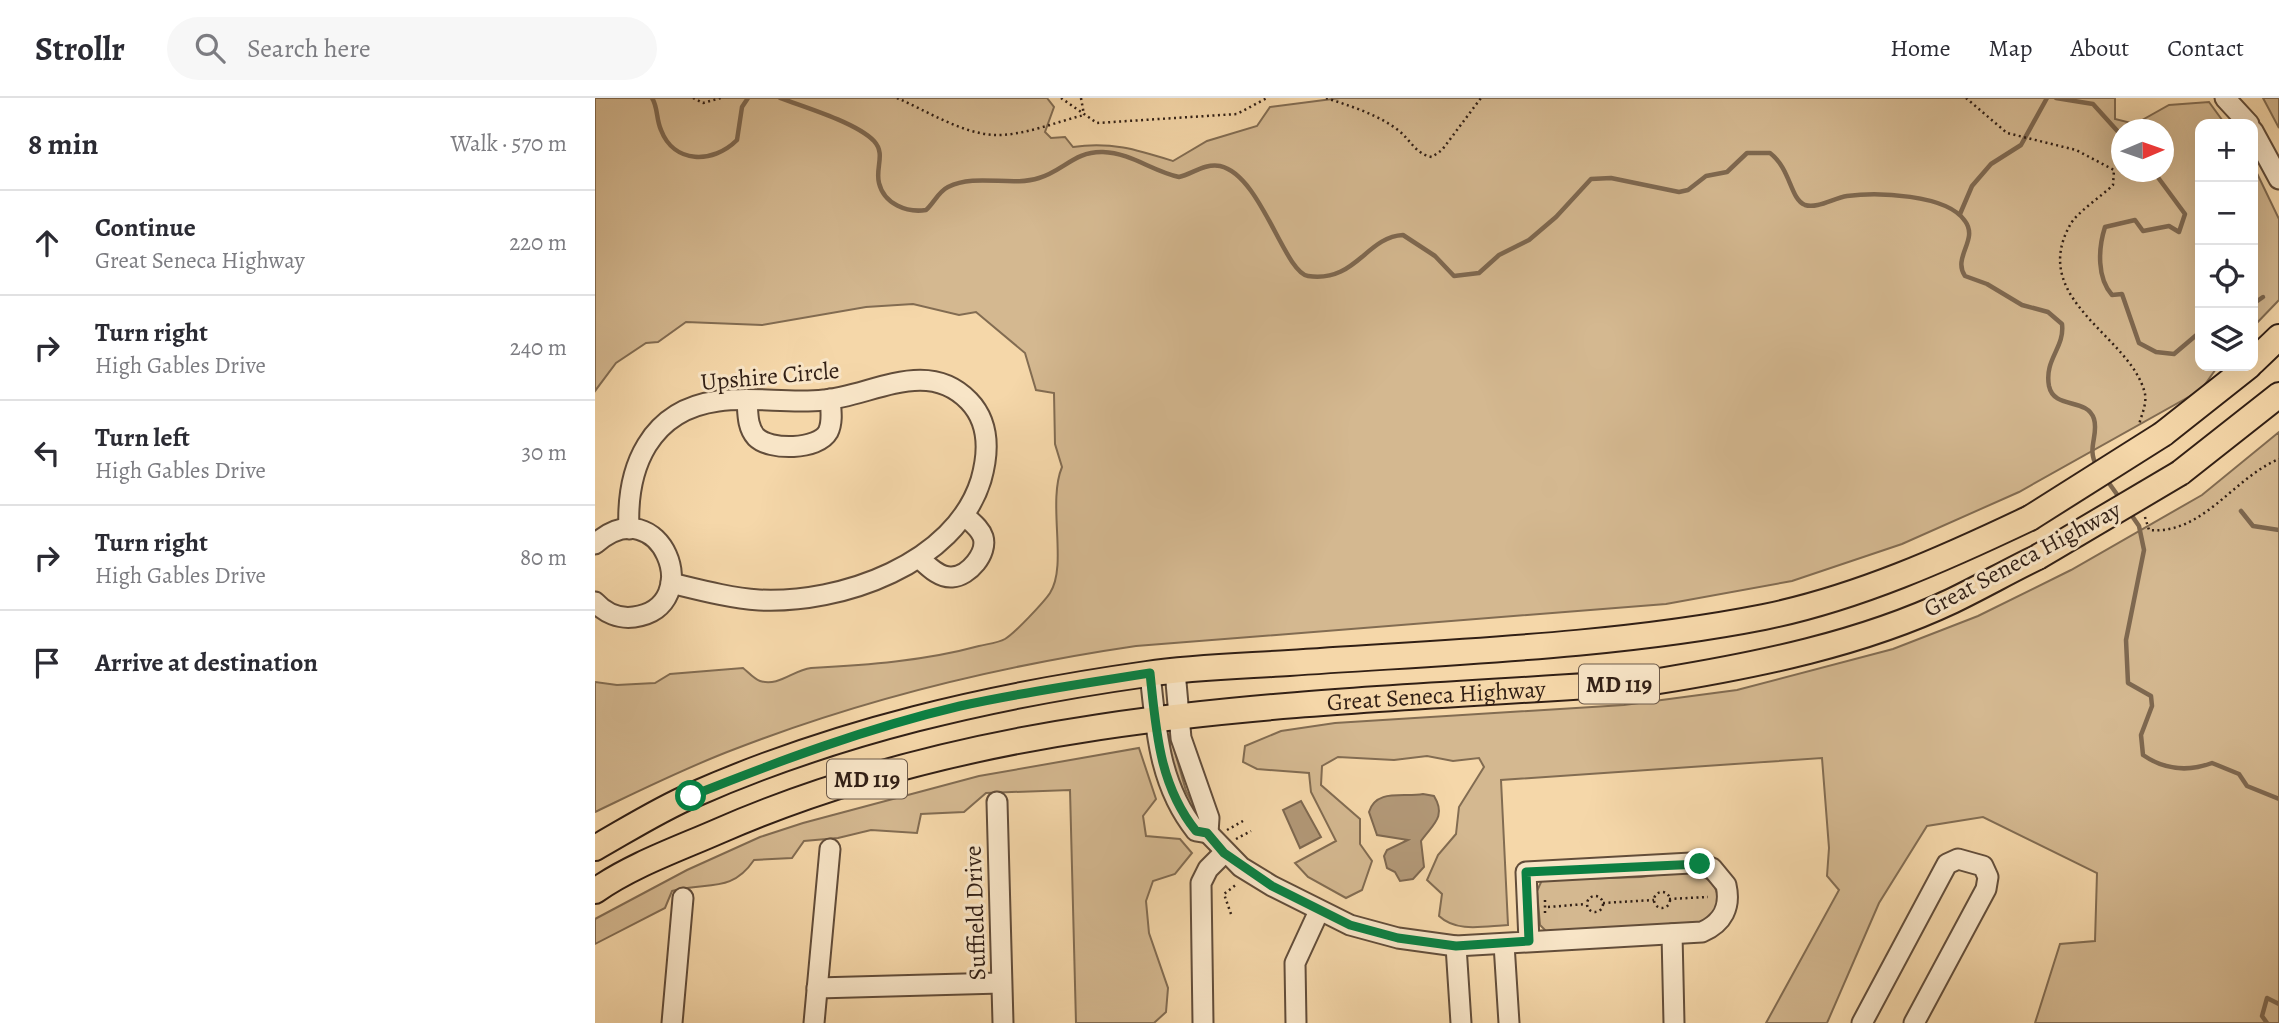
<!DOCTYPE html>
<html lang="en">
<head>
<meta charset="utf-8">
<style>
  body { margin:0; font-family:Alegreya,serif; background:#f7f7f7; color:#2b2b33 }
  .controls { position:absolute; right:21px; top:21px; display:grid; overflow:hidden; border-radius:14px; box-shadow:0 7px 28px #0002 }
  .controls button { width:63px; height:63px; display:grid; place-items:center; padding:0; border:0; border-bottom:2px solid #e1e1e2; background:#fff; color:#2b2b33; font:35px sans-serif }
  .compass { position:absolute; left:1516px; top:21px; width:63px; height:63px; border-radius:50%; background:#fff; box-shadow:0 7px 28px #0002; rotate:88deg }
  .stop { position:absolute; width:21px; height:21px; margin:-16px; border:5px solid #0b8043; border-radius:50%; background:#fff }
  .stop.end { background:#0b8043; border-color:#fff; box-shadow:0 2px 7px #0008 }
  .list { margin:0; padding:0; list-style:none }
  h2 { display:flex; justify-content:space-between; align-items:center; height:91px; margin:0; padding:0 28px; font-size:30px }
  h2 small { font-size:23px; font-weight:400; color:#7c7c81 }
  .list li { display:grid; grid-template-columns:46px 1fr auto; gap:21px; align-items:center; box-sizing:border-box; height:105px; padding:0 28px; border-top:2px solid #e1e1e2 }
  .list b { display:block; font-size:26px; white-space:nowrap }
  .list p { margin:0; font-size:23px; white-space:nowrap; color:#7c7c81 }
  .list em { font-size:23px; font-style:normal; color:#7c7c81 }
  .icon { flex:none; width:38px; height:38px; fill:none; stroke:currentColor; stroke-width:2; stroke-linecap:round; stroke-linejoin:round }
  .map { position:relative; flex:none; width:1684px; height:925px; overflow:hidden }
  header { display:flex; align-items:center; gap:42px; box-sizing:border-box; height:98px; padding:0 35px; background:#fff; border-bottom:2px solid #e1e1e2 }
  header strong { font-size:33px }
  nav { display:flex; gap:38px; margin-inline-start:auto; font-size:24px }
  .search { width:490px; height:63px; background:#f7f7f7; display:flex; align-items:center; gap:18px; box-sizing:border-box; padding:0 24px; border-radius:38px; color:#7c7c81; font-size:26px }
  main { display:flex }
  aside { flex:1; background:#fff }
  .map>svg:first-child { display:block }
  .green { fill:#d4b890; stroke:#826c52; stroke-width:2; fill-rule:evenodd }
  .water { fill:#b29877; stroke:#7e6850; stroke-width:2 }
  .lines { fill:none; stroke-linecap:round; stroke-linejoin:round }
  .stream { stroke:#7e6850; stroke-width:4.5 }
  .minor-casing { stroke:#624d3a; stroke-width:23 }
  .major-casing { stroke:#311f15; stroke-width:28 }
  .path { stroke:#311f15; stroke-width:2.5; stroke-dasharray:2 3.5; stroke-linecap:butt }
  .minor { stroke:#f8e5c7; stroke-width:19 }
  .major { stroke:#f5d7a9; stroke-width:24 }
  .major-bridge-casing { stroke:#311f15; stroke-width:28; stroke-linecap:butt }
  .major-bridge { stroke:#f5d7a9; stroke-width:24 }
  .route { stroke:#0b8043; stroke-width:9 }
  .labels { text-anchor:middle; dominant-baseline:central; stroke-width:6; stroke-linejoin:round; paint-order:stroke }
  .shield { fill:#f8e5c7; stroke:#6d5a4a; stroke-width:2 }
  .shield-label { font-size:23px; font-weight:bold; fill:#311f15 }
  .street-label { font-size:24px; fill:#311f15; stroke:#f8e5c7 }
</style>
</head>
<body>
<header>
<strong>Strollr</strong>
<div class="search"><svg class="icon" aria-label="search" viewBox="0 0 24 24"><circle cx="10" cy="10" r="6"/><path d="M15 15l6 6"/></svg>Search here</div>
<nav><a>Home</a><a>Map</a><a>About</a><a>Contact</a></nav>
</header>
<main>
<aside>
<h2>8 min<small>Walk · 570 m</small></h2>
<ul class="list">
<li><svg class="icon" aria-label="ahead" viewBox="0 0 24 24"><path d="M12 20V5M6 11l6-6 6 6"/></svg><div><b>Continue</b><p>Great Seneca Highway</p></div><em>220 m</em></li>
<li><svg class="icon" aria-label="right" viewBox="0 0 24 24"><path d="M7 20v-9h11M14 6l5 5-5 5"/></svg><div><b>Turn right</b><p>High Gables Drive</p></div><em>240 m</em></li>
<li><svg class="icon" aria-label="left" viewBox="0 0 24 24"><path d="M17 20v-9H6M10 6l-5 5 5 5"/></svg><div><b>Turn left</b><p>High Gables Drive</p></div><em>30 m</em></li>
<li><svg class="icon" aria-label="right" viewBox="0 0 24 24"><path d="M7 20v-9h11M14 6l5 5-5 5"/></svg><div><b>Turn right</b><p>High Gables Drive</p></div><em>80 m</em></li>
<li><svg class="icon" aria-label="arrive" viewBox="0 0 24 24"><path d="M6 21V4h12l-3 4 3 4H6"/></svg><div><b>Arrive at destination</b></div></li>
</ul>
</aside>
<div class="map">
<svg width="1684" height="925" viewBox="0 0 1684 925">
  <rect width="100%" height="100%" fill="#f5d7a9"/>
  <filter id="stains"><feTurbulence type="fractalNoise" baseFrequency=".00286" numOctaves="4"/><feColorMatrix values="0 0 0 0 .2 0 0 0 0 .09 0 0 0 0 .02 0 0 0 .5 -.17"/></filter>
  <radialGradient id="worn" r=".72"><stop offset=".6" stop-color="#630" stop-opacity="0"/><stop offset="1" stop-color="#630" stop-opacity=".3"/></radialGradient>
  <g class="green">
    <path d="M0 0H452L459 9 450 34 456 40 470 39 478 49C515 43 543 52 578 63L612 43 662 28 675 9 745 0H1520V21L1540 26 1574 7 1614 4 1630 26H1605V268H1623L1606 292 1424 394 1307 446 1197 483 1071 506 541 548C405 568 269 601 140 651 92 669 46 692 0 714V584L22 587 60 585 75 576 148 570C153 574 159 581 165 583 184 589 198 572 216 570 272 567 329 563 384 548 392 546 403 545 410 541 420 535 449 504 455 495 473 467 452 405 467 369L460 346 459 295 441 292 430 255 381 214 364 217 318 206 271 209 167 227 91 224 63 244 51 245 21 265 0 293ZM1526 32H1568V74H1526Z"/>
    <path d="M1668 0H1684V30Z"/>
    <path d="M1658 67 1684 121V202L1658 229Z"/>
    <path d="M1684 334V925H1440L1465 846 1500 843 1502 775 1388 719 1332 728 1284 805 1232 925H1171L1244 792 1232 778 1234 750 1227 660 906 682 913 827C890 828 862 835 844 818L847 796 832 782 843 757 861 736 864 709 889 669 884 660 858 663 832 658 799 662 743 659 727 668 726 687 765 721V746L777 763 767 792 751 800 713 779 700 765 741 743 716 694 714 675 662 671 648 664 650 648 686 633 740 625 1029 607 1142 592 1298 551 1383 518 1476 472 1607 397Z"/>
    <path d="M573 644 578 647 591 693 609 727 597 718 570 646Z"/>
    <path d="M544 650 561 701 548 718 551 738 585 741 597 755 580 776 558 783 551 803 554 835 573 890 571 914 559 925H481L475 692 391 695 369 714 326 716 322 735 276 732 243 740 209 743 197 760 159 762C136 796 112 783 77 793L70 810 0 846V821L92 772 165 739 208 725 384 678Z"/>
    <path d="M1093 773C1115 779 1124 786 1123 809L1107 824 952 834 945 827 942 793 947 782 1046 779Z"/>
  </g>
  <g class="water">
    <path d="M828 696 839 698C852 719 837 727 826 743L829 769 818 781 805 783 800 774 792 770 789 758 792 752 813 742 782 737 774 714C781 690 810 700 828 696Z"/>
    <path d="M706 703 726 739 705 750 688 712Z"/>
  </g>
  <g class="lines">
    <g class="stream">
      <path d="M57 0C63 9 61 21 66 32 79 66 118 66 142 42L147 9 153 0"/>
      <path d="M185 0C210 9 262 25 279 43 291 56 280 70 284 85 289 106 312 115 331 112 339 105 343 94 353 89 381 75 416 89 444 80 468 73 480 53 508 54 536 55 557 73 584 79 597 76 610 65 625 68 666 77 689 174 713 178 761 185 771 139 808 137L840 158 859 178 884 175 904 157 934 142 961 119 996 81 1016 80 1084 94 1093 92 1111 78 1132 74 1152 55H1175C1196 71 1195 101 1210 107 1222 111 1239 100 1252 98 1281 94 1352 96 1370 123 1384 142 1357 159 1370 178L1392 186 1427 207 1453 214 1467 226C1470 250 1449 261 1454 288 1459 312 1492 299 1499 321 1504 337 1491 351 1502 368"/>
      <path d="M1461 0 1498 6 1526 37"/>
      <path d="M1559 74 1590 116 1584 134 1574 128 1548 133 1540 122 1510 129C1503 151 1502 180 1517 197L1527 196 1544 245 1561 254 1579 256 1605 234"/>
      <path d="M1365 116 1377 88 1396 66 1426 47 1452 0"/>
      <path d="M1658 206 1668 199"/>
      <path d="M1511 381 1526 402"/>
      <path d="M1646 413 1658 428 1684 432"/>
      <path d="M1535 415 1544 428 1549 452 1531 542 1533 585 1556 598 1557 608 1546 637 1548 657C1570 672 1593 674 1617 665L1644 676 1652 688 1684 701"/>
      <path d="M1672 925 1667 918 1672 900 1684 906"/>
    </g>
    <defs>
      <g id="minor">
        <path d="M1630 0 1654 26"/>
        <path d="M1658 33 1684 81"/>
        <path d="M152 302C153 315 152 329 161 339 175 353 223 352 233 334 238 324 236 312 235 301"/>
        <path d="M34 431C31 369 55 312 123 303 158 298 194 306 229 302 276 298 332 259 374 303 395 325 394 354 386 382 360 466 246 506 164 502 135 500 105 492 76 485"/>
        <path d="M0 446C65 388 113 509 39 519 24 521 10 515 0 504"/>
        <path d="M324 460C333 468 344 480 357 479 374 478 393 455 388 439 385 430 376 424 370 418"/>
        <path d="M555 575C561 632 564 687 601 733L613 735 614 720 586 640 580 573"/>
        <path d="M402 704 408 925"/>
        <path d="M613 735 646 769 677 788 755 827 803 840 861 848 1107 834C1128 825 1136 809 1131 787L1117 770 1096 765 931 774 934 843"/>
        <path d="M1077 836 1079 925"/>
        <path d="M909 846 914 925"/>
        <path d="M861 848 866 925"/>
        <path d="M222 890 406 885"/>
        <path d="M77 925 88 800"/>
        <path d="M219 925 235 751"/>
        <path d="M608 925 606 785 613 771 629 755"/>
        <path d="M701 925 700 865 724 813"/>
        <path d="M1267 925 1352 766 1363 761 1388 768 1393 779 1391 791 1319 925"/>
      </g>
      <g id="major">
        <path d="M1658 264 1684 239"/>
        <path d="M1568 336 1654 268"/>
        <path d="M1585 375 1684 297"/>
        <path d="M0 750C32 732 65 711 98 697 243 633 396 598 552 576 599 569 647 568 694 565 849 554 1017 549 1169 519 1262 500 1351 460 1435 420"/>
        <path id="s1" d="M0 793C37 767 83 751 124 733 421 603 746 607 1064 583 1162 567 1266 546 1357 503 1386 489 1414 473 1443 459"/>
      </g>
    </defs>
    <use href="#minor" class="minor-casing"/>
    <use href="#major" class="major-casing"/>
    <g class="path">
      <path d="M98 0 108 5 126 0"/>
      <path d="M302 0C332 13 366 35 399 37 428 38 461 24 489 17"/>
      <path d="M466 0 502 25 642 16 672 0"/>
      <path d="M486 0 489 17"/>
      <path d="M731 0C755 8 782 16 803 32 816 42 820 56 837 59L847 52 886 0"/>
      <path d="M1371 0 1412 35 1481 52 1519 72 1518 87C1507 98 1481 115 1475 127 1433 203 1537 238 1550 296 1552 306 1546 318 1544 327"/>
      <path d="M1550 419 1554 432C1608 437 1638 380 1684 361"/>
      <path d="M632 732 648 723"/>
      <path d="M641 741 656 733"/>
      <circle cx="1067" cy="802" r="8"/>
      <circle cx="1000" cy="806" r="8"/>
      <path d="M1074 801 1113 799"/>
      <path d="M950 802V815"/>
      <path d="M1008 805 1059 802"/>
      <path d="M953 809 991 806"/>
      <path d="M636 816 629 796 642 786"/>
    </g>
    <use href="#minor" class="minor"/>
    <use href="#major" class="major"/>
    <defs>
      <g id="major-bridge">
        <path d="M1435 420 1568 336"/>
        <path d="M1443 459 1585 375"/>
      </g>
    </defs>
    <use href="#major-bridge" class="major-bridge-casing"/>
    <use href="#major-bridge" class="major-bridge"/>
  </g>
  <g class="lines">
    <path class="route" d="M96 698C184 663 272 630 365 608 428 594 492 585 555 575 561 632 564 687 601 733L612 735 629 755 677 788 755 827 803 840 861 848 934 843 931 774 1105 766"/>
  </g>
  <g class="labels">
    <g class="shield">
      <rect x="984" y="566.5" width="80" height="39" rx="5"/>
      <rect x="232" y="661.5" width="80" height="39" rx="5"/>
    </g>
    <g class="shield-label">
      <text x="1024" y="586">MD 119</text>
      <text x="272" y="681">MD 119</text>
    </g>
    <g class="street-label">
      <text transform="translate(175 278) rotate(-5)">Upshire Circle</text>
      <text transform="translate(1427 461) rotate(-28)">Great Seneca Highway</text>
      <text stroke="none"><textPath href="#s1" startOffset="872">Great Seneca Highway</textPath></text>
      <text transform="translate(380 815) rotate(-92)">Suffield Drive</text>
    </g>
  </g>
  <rect width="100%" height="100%" filter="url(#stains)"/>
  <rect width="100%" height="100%" fill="url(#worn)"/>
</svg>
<div class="controls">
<button>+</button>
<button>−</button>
<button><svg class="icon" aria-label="locate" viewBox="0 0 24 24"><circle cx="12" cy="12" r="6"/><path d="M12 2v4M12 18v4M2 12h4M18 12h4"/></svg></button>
<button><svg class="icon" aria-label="layers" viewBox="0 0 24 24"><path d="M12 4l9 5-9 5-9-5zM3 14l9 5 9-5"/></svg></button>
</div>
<svg class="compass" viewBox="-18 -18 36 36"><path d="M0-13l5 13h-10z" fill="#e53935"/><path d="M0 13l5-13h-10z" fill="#7c7c81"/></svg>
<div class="stop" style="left:96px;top:698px"></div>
<div class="stop end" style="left:1105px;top:766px"></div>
</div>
</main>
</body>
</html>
